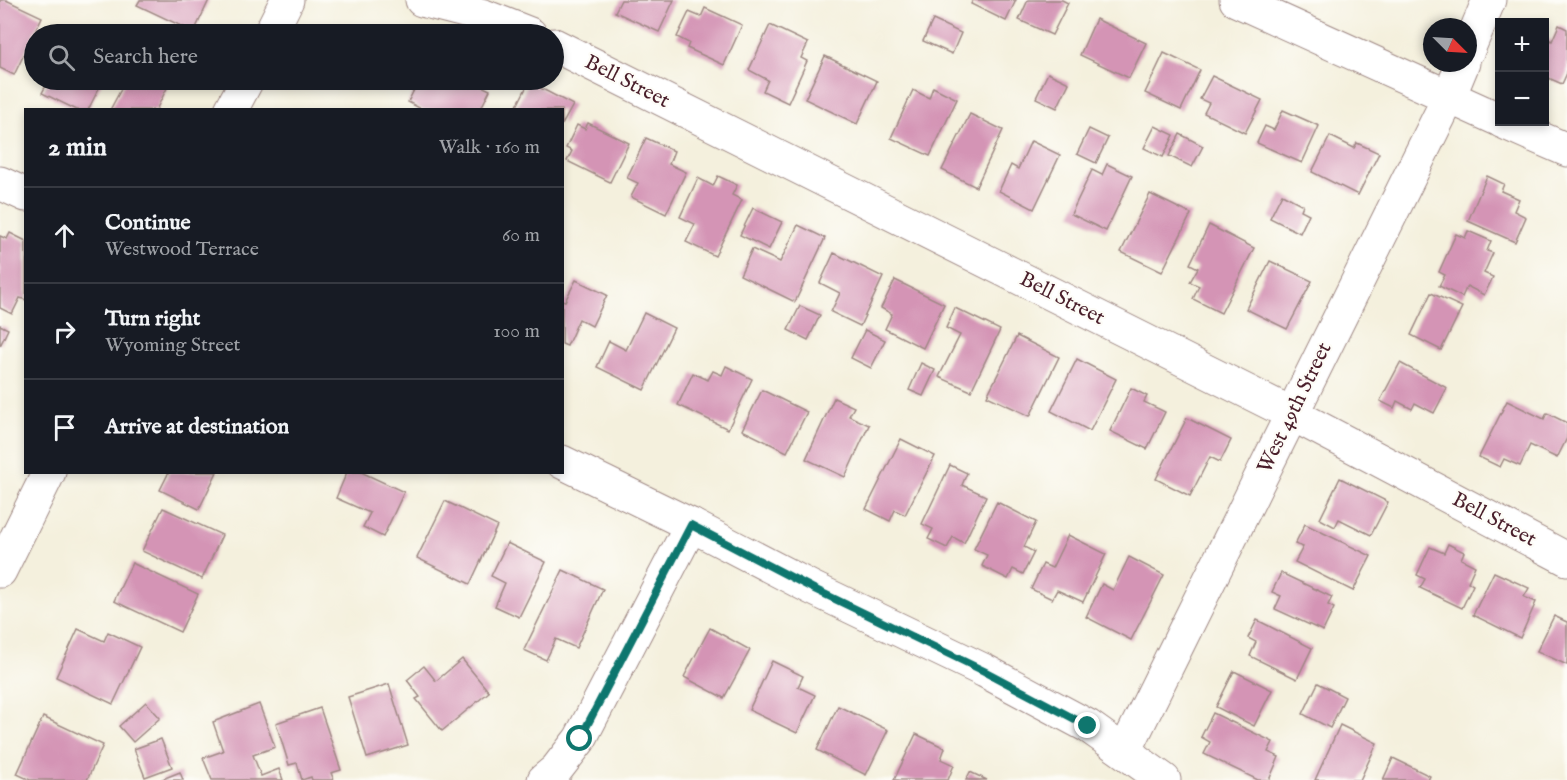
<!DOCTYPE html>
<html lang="en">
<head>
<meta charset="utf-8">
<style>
  body { margin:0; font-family:"IM FELL English",serif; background:#20242c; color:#f1f3f6 }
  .controls { position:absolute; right:18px; top:18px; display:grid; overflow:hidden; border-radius:0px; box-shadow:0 3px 9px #0003 }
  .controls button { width:54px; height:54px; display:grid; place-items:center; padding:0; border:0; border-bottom:2px solid #363941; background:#171b24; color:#f1f3f6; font:30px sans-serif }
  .compass { position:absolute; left:1423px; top:18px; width:54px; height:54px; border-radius:50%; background:#171b24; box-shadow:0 3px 9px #0003; rotate:114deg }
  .stop { position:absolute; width:18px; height:18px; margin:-14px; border:4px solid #0f766e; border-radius:50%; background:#fff }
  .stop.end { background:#0f766e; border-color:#fff; box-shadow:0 2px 6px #0008 }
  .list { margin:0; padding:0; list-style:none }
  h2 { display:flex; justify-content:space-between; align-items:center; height:78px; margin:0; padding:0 24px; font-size:26px }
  h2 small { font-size:20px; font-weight:400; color:#9ea1a6 }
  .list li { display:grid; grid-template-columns:39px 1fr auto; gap:18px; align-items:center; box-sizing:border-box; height:96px; padding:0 24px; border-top:2px solid #363941 }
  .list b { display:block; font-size:22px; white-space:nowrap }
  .list p { margin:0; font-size:20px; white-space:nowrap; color:#9ea1a6 }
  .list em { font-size:20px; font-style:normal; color:#9ea1a6 }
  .icon { flex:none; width:33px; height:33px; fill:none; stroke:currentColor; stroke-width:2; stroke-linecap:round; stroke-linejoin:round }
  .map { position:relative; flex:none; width:1567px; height:780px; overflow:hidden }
  .search { position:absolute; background:#171b24; box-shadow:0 3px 9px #0003; left:24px; top:24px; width:540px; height:66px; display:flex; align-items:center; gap:15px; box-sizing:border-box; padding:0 21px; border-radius:33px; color:#9ea1a6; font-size:22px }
  .panel { position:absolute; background:#171b24; box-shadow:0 3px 9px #0003; left:24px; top:108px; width:540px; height:366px; border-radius:0px }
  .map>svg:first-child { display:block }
  .building { fill:#d494b5 }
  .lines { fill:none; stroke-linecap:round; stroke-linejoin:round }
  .minor-casing { stroke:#9f8884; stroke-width:35 }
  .minor { stroke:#fff; stroke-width:33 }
  .route { stroke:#0f766e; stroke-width:8 }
  .labels { text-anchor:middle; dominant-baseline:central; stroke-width:4.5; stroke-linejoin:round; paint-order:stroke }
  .street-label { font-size:21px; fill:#4a1f2b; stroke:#fdfcf7 }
</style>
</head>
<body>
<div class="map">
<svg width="1567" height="780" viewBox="0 0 1567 780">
  <rect width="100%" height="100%" fill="#fdfcf7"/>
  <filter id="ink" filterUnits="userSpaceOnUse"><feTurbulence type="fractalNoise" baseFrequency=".0167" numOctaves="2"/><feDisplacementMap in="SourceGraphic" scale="12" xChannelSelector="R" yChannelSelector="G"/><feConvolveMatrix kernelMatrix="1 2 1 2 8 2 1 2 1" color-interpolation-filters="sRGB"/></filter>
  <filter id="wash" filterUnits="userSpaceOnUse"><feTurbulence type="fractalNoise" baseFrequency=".008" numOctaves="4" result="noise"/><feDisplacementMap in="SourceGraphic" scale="24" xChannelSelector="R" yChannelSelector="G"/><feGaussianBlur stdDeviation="1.35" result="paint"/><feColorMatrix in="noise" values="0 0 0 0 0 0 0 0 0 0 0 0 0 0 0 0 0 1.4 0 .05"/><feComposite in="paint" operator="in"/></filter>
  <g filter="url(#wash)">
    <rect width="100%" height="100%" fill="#f4f0dd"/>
    <g id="blocks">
      <g class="building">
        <path d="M0 0H6L42 17 14 75 0 68Z"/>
        <path d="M140 0H209L194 32 137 5Z"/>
        <path d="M621 0H674L659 32 615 12Z"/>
        <path d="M973 0H1016L1006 21 971 4Z"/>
        <path d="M1028 0H1062L1068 3 1052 35 1019 20Z"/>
        <path d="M705 8 742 25 724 65 687 48 689 43 677 37 689 12 701 17Z"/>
        <path d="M1096 19 1146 43 1129 78 1080 55Z"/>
        <path d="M933 20 961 33 952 54 923 41Z"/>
        <path d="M770 25 808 43 801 58 807 61 788 103 763 91 768 80 749 70Z"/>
        <path d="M1559 25 1567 29V73L1562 84 1544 76V37L1552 41Z"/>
        <path d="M1164 53 1200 70 1181 110 1145 93Z"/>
        <path d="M825 56 877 81 857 124 805 99Z"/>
        <path d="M1048 73 1069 83 1057 108 1036 98Z"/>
        <path d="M1212 76 1262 100 1245 133 1204 113 1209 103 1200 99Z"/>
        <path d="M49 80H103L88 110H77L42 93Z"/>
        <path d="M126 80H165L170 82 156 110H110Z"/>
        <path d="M419 80H469L490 90 480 110H423L408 102Z"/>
        <path d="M529 82 573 105 562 125V110H515Z"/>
        <path d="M933 87 957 99 930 156 891 138 913 90 929 98Z"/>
        <path d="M1283 110 1319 126 1302 163 1257 143 1265 126 1274 130Z"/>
        <path d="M970 114 1003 130 976 187 942 170Z"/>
        <path d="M588 123 629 143 610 182 567 161 572 151 566 148 577 125 585 129Z"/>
        <path d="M1155 126 1174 135 1163 157 1144 148Z"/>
        <path d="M1089 129 1108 138 1096 163 1077 154Z"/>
        <path d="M1180 134 1203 146 1192 167 1169 156Z"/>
        <path d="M1330 136 1354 148 1357 143 1379 153 1358 195 1312 172Z"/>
        <path d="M646 138 674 151 669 164 686 172 666 214 631 197 638 183 627 178Z"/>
        <path d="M1031 141 1060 155 1034 209 999 191 1011 165 1018 169Z"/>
        <path d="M1107 164 1132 176 1106 231 1071 214 1092 170 1102 175Z"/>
        <path d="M718 176 737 185 732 195 742 200 715 256 686 242 695 224 680 217 698 178 713 186Z"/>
        <path d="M1487 176 1504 184 1501 191 1519 199 1514 211 1526 217 1515 242 1468 221Z"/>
        <path d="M1150 194 1191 214 1162 272 1121 252Z"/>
        <path d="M1282 194 1303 205 1301 210 1309 214 1300 233 1270 218Z"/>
        <path d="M753 208 782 222 769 249 740 235Z"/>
        <path d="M798 225 825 238 795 302 740 275 752 249 780 262Z"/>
        <path d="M1209 225 1254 248 1221 313 1193 299 1199 286 1190 282 1198 268 1190 264Z"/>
        <path d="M1468 231 1491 241 1487 251 1493 253 1484 273 1493 277 1484 295 1467 286 1462 297 1439 286 1445 275 1439 272 1456 234 1465 238Z"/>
        <path d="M10 233 26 241V300L20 298 12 314 0 308V236L7 239Z"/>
        <path d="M834 253 883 277 860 326 831 312 840 293 820 283Z"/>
        <path d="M1270 261 1312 281 1287 329 1246 309Z"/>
        <path d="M576 280 607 295 592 326 579 319 567 346 562 344V300L565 301Z"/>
        <path d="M895 280 944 304 923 348 885 329 892 314 881 308Z"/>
        <path d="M1431 293 1462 307 1441 350 1411 335Z"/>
        <path d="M800 306 820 315 808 340 788 330Z"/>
        <path d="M955 308 1000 330 971 391 939 377 960 335 946 328Z"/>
        <path d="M644 313 674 328 644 390 597 367 609 341 626 350Z"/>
        <path d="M0 325 8 329 0 346Z"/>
        <path d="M865 330 885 340 871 368 851 358Z"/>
        <path d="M1017 336 1059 357 1030 416 987 396Z"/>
        <path d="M1077 359 1116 379 1090 431 1051 411Z"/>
        <path d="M921 363 935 370 923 396 909 390Z"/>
        <path d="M1400 363 1447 388 1434 413 1415 403 1412 409 1397 401 1394 408 1380 401Z"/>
        <path d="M726 366 752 379 728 429 678 405 693 373 708 380 713 371 722 375Z"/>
        <path d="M1131 388 1147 396 1144 402 1165 412 1147 449 1110 431Z"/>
        <path d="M762 390 807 412 787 452 742 430Z"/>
        <path d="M834 398 854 407 849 416 869 425 845 477 806 459Z"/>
        <path d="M1507 401 1544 419 1547 413 1567 423V438L1557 458 1530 445 1520 466 1504 459 1500 467 1479 457Z"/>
        <path d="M1187 418 1231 440 1220 462 1210 457 1190 496 1156 479Z"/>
        <path d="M901 439 935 456 905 515 895 510 890 521 866 509Z"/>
        <path d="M950 465 967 473 962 485 986 496 964 543 953 537 947 548 928 539 933 529 922 524Z"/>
        <path d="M169 472H217L199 509 160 490Z"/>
        <path d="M347 472H361L404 492 383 537 363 527 370 513 336 498Z"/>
        <path d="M1340 478 1388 502 1371 535 1339 519 1335 527 1320 519Z"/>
        <path d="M445 501 497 526 470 584 417 558Z"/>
        <path d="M997 502 1036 522 1024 547 1034 552 1023 574 1013 569 1008 579 982 566 987 555 974 549Z"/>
        <path d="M163 508 222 535 202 579 142 551Z"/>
        <path d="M1305 524 1371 556 1353 591 1295 562 1303 547 1295 544Z"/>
        <path d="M1068 535 1106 554 1083 602 1057 590 1052 599 1031 589 1043 564 1052 568Z"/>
        <path d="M507 543 546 562 519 617 495 606 505 583 491 576Z"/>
        <path d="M1448 544 1464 552 1461 559 1475 566 1468 582 1473 585 1462 608 1420 588 1425 579 1417 575 1430 547 1444 553Z"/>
        <path d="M1129 557 1164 575 1131 640 1086 617 1102 584 1113 590Z"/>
        <path d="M132 563 198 594 180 632 114 601Z"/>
        <path d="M563 570 603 589 576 648 556 639 546 660 524 650Z"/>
        <path d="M1494 572 1529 588 1524 597 1536 602 1520 638 1473 615Z"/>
        <path d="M1281 573 1332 597 1328 605 1334 608 1323 631 1275 609 1281 596 1272 592Z"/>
        <path d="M1554 616 1567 622V665L1537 651Z"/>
        <path d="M1257 620 1312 648 1297 679 1250 656 1256 642 1248 638Z"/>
        <path d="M710 628 750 650 724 698 684 677Z"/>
        <path d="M78 629 104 641 108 632 140 647 113 704 56 677Z"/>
        <path d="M462 659 489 692 442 731 416 699 420 697 407 680 424 666 436 681Z"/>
        <path d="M772 661 803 676 798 687 815 695 797 733 749 710Z"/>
        <path d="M1234 671 1272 690 1254 726 1216 707Z"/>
        <path d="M1318 683 1345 697 1330 728 1303 714Z"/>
        <path d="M389 684 408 745 367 758 348 697Z"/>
        <path d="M146 702 160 718 133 742 119 726Z"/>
        <path d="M259 704 275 747 253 755 261 776 279 769 283 780H212L203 758 223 751 213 722Z"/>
        <path d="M838 706 888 730 866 775 817 750Z"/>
        <path d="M320 708 341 770 331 773 334 780H312L311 777 302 780 297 763 289 765 276 723Z"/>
        <path d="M1213 713 1273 742 1268 752 1279 757 1269 780H1258L1204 754 1210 742 1201 737Z"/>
        <path d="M43 717 103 745 87 780H30L17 774Z"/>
        <path d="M1340 725 1377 743 1360 780H1315Z"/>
        <path d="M916 734 945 748 941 759 954 765 948 780H894Z"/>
        <path d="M161 739 172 767 145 777 134 749Z"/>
        <path d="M1393 758 1430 776 1428 780H1383Z"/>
        <path d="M180 772 183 780H160Z"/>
        <path d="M970 772 987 780H966Z"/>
      </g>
    </g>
  </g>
  <g filter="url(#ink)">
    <use href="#blocks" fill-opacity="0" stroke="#9f8884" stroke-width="1.5"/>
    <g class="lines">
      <defs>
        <g id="minor">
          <path d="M422 0 484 16 530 34"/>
          <path d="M1236 0 1500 120"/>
          <path d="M270 34 287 0"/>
          <path d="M554 45 1292 414 1567 559"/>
          <path d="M1468 50 1489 0"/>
          <path d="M231 110 247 80"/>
          <path d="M1503 122 1567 150"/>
          <path d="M0 183 26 195"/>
          <path d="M562 462 691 525 812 588 985 671 1088 726 1164 780"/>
          <path d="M0 571 49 472"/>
          <path d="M1125 751 1449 97 1463 63"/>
          <path d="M544 780 556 770 580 739 691 525"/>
        </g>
      </defs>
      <use href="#minor" class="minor-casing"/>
      <use href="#minor" class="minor"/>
    </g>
  </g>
  <g class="lines" filter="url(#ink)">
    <path class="route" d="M580 739 691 525 812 588 984 671 1088 726"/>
  </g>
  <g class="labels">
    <g class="street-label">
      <text transform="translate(627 82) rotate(27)">Bell Street</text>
      <text transform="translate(1062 299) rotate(27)">Bell Street</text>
      <text transform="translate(1295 408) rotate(-64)">West 49th Street</text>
      <text transform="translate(1494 520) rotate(28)">Bell Street</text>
    </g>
  </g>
</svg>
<div class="controls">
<button>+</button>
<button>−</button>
</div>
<svg class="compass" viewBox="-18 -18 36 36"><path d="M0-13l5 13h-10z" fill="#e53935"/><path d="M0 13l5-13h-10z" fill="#9ea1a6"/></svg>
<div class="stop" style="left:580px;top:739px"></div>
<div class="stop end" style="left:1088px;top:726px"></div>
<div class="search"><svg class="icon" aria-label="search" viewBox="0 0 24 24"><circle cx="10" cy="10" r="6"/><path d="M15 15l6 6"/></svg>Search here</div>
<section class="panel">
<h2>2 min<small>Walk · 160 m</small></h2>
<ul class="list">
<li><svg class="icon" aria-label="ahead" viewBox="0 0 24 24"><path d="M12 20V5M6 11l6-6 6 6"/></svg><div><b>Continue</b><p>Westwood Terrace</p></div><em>60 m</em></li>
<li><svg class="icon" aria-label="right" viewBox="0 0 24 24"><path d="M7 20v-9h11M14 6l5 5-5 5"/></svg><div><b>Turn right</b><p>Wyoming Street</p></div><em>100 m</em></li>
<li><svg class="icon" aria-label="arrive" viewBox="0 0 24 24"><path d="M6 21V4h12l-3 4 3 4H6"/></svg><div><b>Arrive at destination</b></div></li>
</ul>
</section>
</div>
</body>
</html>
